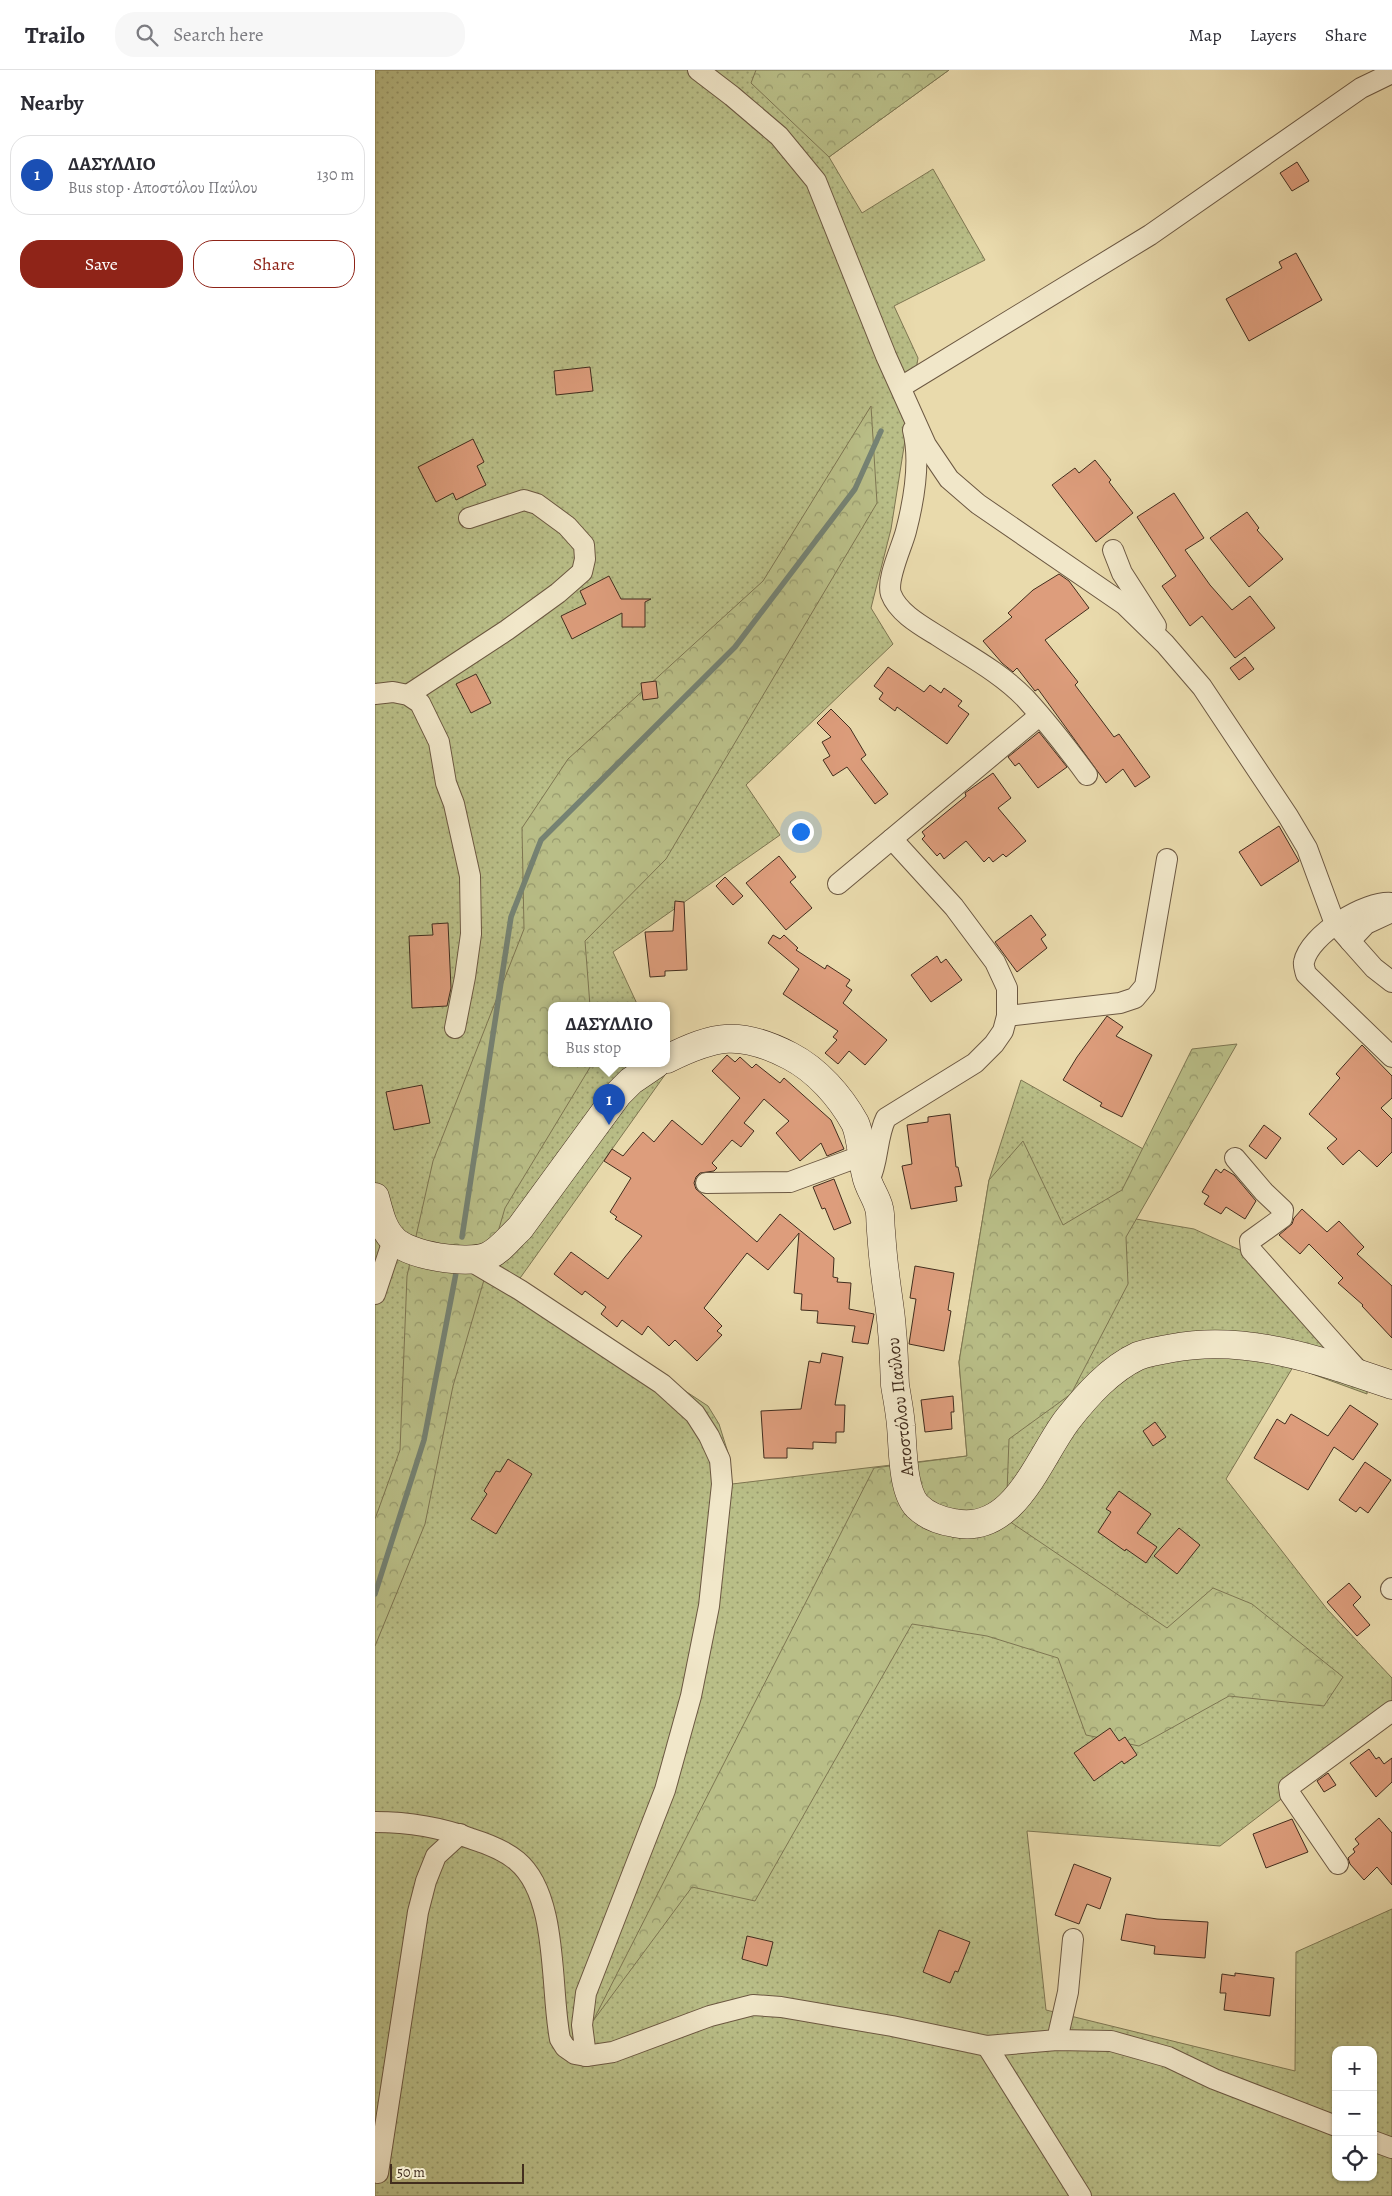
<!DOCTYPE html>
<html lang="en">
<head>
<meta charset="utf-8">
<style>
  body { margin:0; font-family:Alegreya,serif; background:#f7f7f7; color:#2b2b33 }
  .controls { position:absolute; right:15px; bottom:15px; display:grid; overflow:hidden; border-radius:10px; box-shadow:0 1px 4px #0004 }
  .controls button { width:45px; height:45px; display:grid; place-items:center; padding:0; border:0; border-bottom:1px solid #e1e1e2; background:#fff; color:#2b2b33; font:25px sans-serif }
  .scale { position:absolute; left:15px; bottom:12px; width:134px; box-sizing:border-box; padding-left:5px; border:2px solid #422d1e; border-top:0; font-size:14px; line-height:18px; white-space:nowrap; color:#422d1e; -webkit-text-stroke:4px #f1e7c9; paint-order:stroke }
  .you { position:absolute; left:425px; top:761px; width:18px; height:18px; margin:-12px; border:4px solid #fff; border-radius:50%; background:#1a73e8; box-shadow:0 0 0 8px #1a73e833 }
  .badge { display:grid; place-items:center; width:32px; height:32px; border-radius:50%; background:#8f2418; color:#fff; font-size:16px; font-weight:700 }
  .pin { position:absolute; translate:-50% -41px; filter:drop-shadow(0 1px 2px #0008) }
  .pin::after { content:''; position:absolute; top:26px; width:18px; height:15px; background:inherit; clip-path:polygon(0 0,100% 0,50% 100%) }
  .popup { position:absolute; left:173px; top:932px; width:122px; height:65px; box-sizing:border-box; display:grid; place-content:center; border-radius:10px; background:#fff; filter:drop-shadow(0 1px 4px #0005); font-size:16px; white-space:nowrap; color:#7c7c81 }
  .popup b { font-size:19px; color:#2b2b33 }
  .popup::after { content:''; position:absolute; left:50%; top:100%; margin-left:-10px; border:10px solid transparent; border-top-color:#fff }
  .list { margin:0; padding:0; list-style:none }
  h2 { display:flex; justify-content:space-between; align-items:center; height:65px; margin:0; padding:0 20px; font-size:21px }
  h2 small { font-size:16px; font-weight:400; color:#7c7c81 }
  .list li { display:grid; grid-template-columns:32px 1fr auto; gap:15px; align-items:center; box-sizing:border-box; height:80px; margin:0 10px 10px; padding:0 10px; border:1px solid #e1e1e2; border-radius:20px }
  .list b { display:block; font-size:19px; white-space:nowrap }
  .list p { margin:0; font-size:16px; white-space:nowrap; color:#7c7c81 }
  .list em { font-size:16px; font-style:normal; color:#7c7c81 }
  .actions { display:flex; gap:10px; padding:15px 20px }
  .actions a { flex:1; padding:11px 0; border:1px solid #8f2418; border-radius:20px; text-align:center; font-size:18px; color:#8f2418 }
  .actions .main { background:#8f2418; color:#fff }
  .icon { flex:none; width:28px; height:28px; fill:none; stroke:currentColor; stroke-width:2; stroke-linecap:round; stroke-linejoin:round }
  .map { position:relative; flex:none; width:1017px; height:2126px; overflow:hidden }
  header { display:flex; align-items:center; gap:30px; box-sizing:border-box; height:70px; padding:0 25px; background:#fff; border-bottom:1px solid #e1e1e2 }
  header strong { font-size:24px }
  nav { display:flex; gap:28px; margin-inline-start:auto; font-size:18px }
  .search { width:350px; height:45px; background:#f7f7f7; display:flex; align-items:center; gap:12px; box-sizing:border-box; padding:0 18px; border-radius:20px; color:#7c7c81; font-size:19px }
  main { display:flex }
  aside { flex:1; background:#fff }
  .map>svg:first-child { display:block }
  .grass { fill:url(#grass-dots); stroke:#7e7652; fill-rule:evenodd }
  .forest { fill:url(#forest-crowns); stroke:#7e7652 }
  .lines { fill:none; stroke-linecap:round; stroke-linejoin:round }
  .stream { stroke:#758273; stroke-width:5.5 }
  .building { fill:#dd9d7c; stroke:#422d1e }
  .street-casing { stroke:#6c5842; stroke-width:22 }
  .secondary-casing { stroke:#422d1e; stroke-width:29 }
  .street { stroke:#f1e7c9; stroke-width:20 }
  .secondary { stroke:#f1e7c9; stroke-width:28 }
  .labels { text-anchor:middle; dominant-baseline:central; stroke-width:4.5; stroke-linejoin:round; paint-order:stroke }
  .street-label { font-size:18px; fill:#422d1e; stroke:#f1e7c9 }
</style>
</head>
<body>
<header>
<strong>Trailo</strong>
<div class="search"><svg class="icon" aria-label="search" viewBox="0 0 24 24"><circle cx="10" cy="10" r="6"/><path d="M15 15l6 6"/></svg>Search here</div>
<nav><a>Map</a><a>Layers</a><a>Share</a></nav>
</header>
<main>
<aside>
<h2>Nearby<small></small></h2>
<ul class="list">
<li><span class="badge" style="background:#1a4fb4">1</span><div><b>ΔΑΣΥΛΛΙΟ</b><p>Bus stop · Αποστόλου Παύλου</p></div><em>130 m</em></li>
</ul>
<div class="actions"><a class="main">Save</a><a>Share</a></div>
</aside>
<div class="map">
<svg width="1017" height="2126" viewBox="0 0 1017 2126">
  <defs>
    <pattern id="grass-dots" width="8" height="8" patternUnits="userSpaceOnUse" patternTransform="scale(1.25)"><rect width="8" height="8" fill="#b9be87"/><path d="M2 2h.1M6 6h.1" fill="none" stroke="#989b6e" stroke-width="1.8" stroke-linecap="round"/></pattern>
    <pattern id="forest-crowns" width="20" height="18" patternUnits="userSpaceOnUse" patternTransform="scale(1.25)"><rect width="20" height="18" fill="#b9be87"/><path d="M2 6a3 3 0 1 1 6 0M12 15a3 3 0 1 1 6 0" fill="none" stroke="#989b6e"/></pattern>
  </defs>
  <rect width="100%" height="100%" fill="#e9daac"/>
  <filter id="stains"><feTurbulence type="fractalNoise" baseFrequency=".004" numOctaves="4"/><feColorMatrix values="0 0 0 0 .2 0 0 0 0 .09 0 0 0 0 .02 0 0 0 .5 -.17"/></filter>
  <radialGradient id="worn" r=".72"><stop offset=".6" stop-color="#630" stop-opacity="0"/><stop offset="1" stop-color="#630" stop-opacity=".3"/></radialGradient>
  <path class="grass" d="M0 0H574L454 87 487 143 558 99 610 190 519 236 543 288 516 459 496 538 518 574 371 715 405 765 238 882 263 936H176V994H288L292 1002 143 1211 333 1336 344 1354 354 1386 357 1414 592 1386 584 1292 614 1110 646 1010 777 1084 761 1149 819 1159 898 1195 995 1297 992 1324 918 1297 851 1409 952 1539 1017 1608V1644L845 1776 652 1761 671 1940 920 2001 921 1882 1017 1839V2126H0ZM961 1980H998V2107H961Z"/>
  <g class="forest">
    <path d="M381 0H574L454 87 376 13Z"/>
    <path d="M496 336 502 433 291 789 210 871 215 936H176V994H217L130 1138 78 1316 50 1454 0 1576V1449L25 1380 32 1206 58 1091 149 859 147 758 193 689 388 511Z"/>
    <path d="M862 974 751 1167 753 1214 696 1324 634 1369 631 1449 792 1558 838 1518 877 1534 968 1607 949 1636 854 1626 764 1676 711 1665 683 1588 612 1566 537 1554 380 1831 317 1817 218 1951 499 1398 592 1386 584 1292 614 1110 648 1071 688 1155 747 1120 817 979Z"/>
  </g>
  <g class="lines">
    <g class="stream">
      <path d="M87 1167 136 847 166 770 360 577 480 419 506 361"/>
      <path d="M0 1524 49 1370 81 1203"/>
    </g>
  </g>
  <g class="building">
    <path d="M922 92 934 111 917 121 905 103Z"/>
    <path d="M921 183 947 230 874 271 851 229 907 198 904 192Z"/>
    <path d="M215 297 218 321 181 325 179 301Z"/>
    <path d="M98 369 109 392 102 396 111 415 81 430 78 423 61 432 43 397Z"/>
    <path d="M720 390 736 410 734 412 758 443 721 472 677 415 700 398 704 403Z"/>
    <path d="M799 423 829 468 810 480 835 515 857 540 875 526 900 558 860 588 827 546 815 556 787 516 801 506 762 447Z"/>
    <path d="M872 442 884 458 882 460 908 489 874 517 835 468Z"/>
    <path d="M684 504 694 511 714 538 670 570 703 612 700 615 739 667 744 664 775 707 760 717 748 699 731 713 663 619 660 621 642 598 638 602 627 593 608 571 637 547 633 543 658 520Z"/>
    <path d="M234 506 246 529H276L270 532V557H247V543L197 569 186 546 211 534 205 521Z"/>
    <path d="M870 587 879 599 864 610 855 598Z"/>
    <path d="M513 597 549 622 555 615 566 623 569 618 587 631 583 636 594 644 572 674 522 637 520 641 504 629 508 623 499 616Z"/>
    <path d="M101 604 116 633 96 643 81 614Z"/>
    <path d="M281 611 283 628 268 630 266 613Z"/>
    <path d="M456 639 475 658 491 685 486 689 513 724 500 734 472 697 458 706 448 690 455 686 447 672 456 667 442 653Z"/>
    <path d="M664 662 692 697 663 718 644 693 640 696 633 687Z"/>
    <path d="M618 703 636 728 623 738 651 771 631 787 628 784 618 792 614 787 609 792 591 771 569 789 565 783 562 786 547 769 550 766 547 762 591 726 590 723Z"/>
    <path d="M904 756 924 791 886 816 864 782Z"/>
    <path d="M404 786 421 807 415 812 437 838 411 860 371 813Z"/>
    <path d="M350 807 368 826 358 835 341 816Z"/>
    <path d="M300 831 309 832 312 900 290 901V906L275 907 270 862 298 861Z"/>
    <path d="M656 845 671 865 666 869 672 878 642 902 620 872Z"/>
    <path d="M73 853 76 918 72 936 37 938 34 866 58 865 57 854Z"/>
    <path d="M398 865 405 869 409 865 423 878 421 880 450 899 452 895 475 910 471 916 477 920 468 933 512 970 490 995 474 981 463 994 450 983 462 970 458 967 463 961 408 924 424 899 393 873Z"/>
    <path d="M562 886 566 893 571 889 587 910 556 932 536 905Z"/>
    <path d="M732 946 748 957 741 966 777 985 747 1047 725 1036 727 1033 688 1010 702 987Z"/>
    <path d="M987 975 1017 1006V1028L1006 1038 1017 1049V1082L1002 1097 984 1080 968 1095 952 1078 962 1069 934 1044 965 1008 961 1004Z"/>
    <path d="M352 985 360 992 365 987 377 998 381 994 405 1013 409 1008 456 1050 469 1079 452 1086 446 1073 425 1091 401 1063 414 1051 389 1029 369 1053 379 1061 366 1077 357 1070 337 1093 342 1098 339 1101 325 1103 321 1107 319 1113 321 1119 382 1172 405 1144 459 1188 458 1207 463 1208 462 1212 476 1213 474 1239 499 1244 493 1274 477 1272 480 1256 442 1253 443 1241 426 1240 427 1224 419 1223 424 1163 393 1200 372 1183 329 1238 347 1256 342 1261 347 1265 322 1291 300 1270 294 1276 273 1256 267 1265 247 1250 242 1257 226 1244 231 1237 210 1221 207 1225 179 1204 196 1182 233 1209 250 1187 267 1166 240 1149 242 1147 235 1142 256 1108 229 1091 237 1079 248 1086 268 1062 279 1072 297 1050 327 1075 365 1028 337 1001Z"/>
    <path d="M47 1015 55 1053 19 1060 11 1022Z"/>
    <path d="M575 1044 581 1097H583L587 1116 580 1117 582 1131 536 1139 527 1096 537 1094 532 1055 553 1052V1047Z"/>
    <path d="M889 1055 906 1068 891 1089 874 1076Z"/>
    <path d="M841 1099 846 1103 849 1099 859 1105 881 1131 870 1149 851 1137 846 1144 829 1134 834 1126 827 1122Z"/>
    <path d="M459 1109 476 1153 459 1160 450 1138 447 1139 438 1117Z"/>
    <path d="M927 1139 952 1162 964 1151 989 1177 982 1184 1017 1216V1268L987 1236 988 1235 963 1213 968 1208 934 1174 925 1184 904 1165 917 1154 919 1148Z"/>
    <path d="M540 1196 579 1203 573 1240 576 1241 569 1281 534 1274 541 1229 535 1228Z"/>
    <path d="M447 1283 468 1287 460 1335H470L469 1362H461V1373L438 1372V1379L412 1378V1388H389L386 1341 426 1339 434 1291 445 1293Z"/>
    <path d="M578 1326 579 1342H576L577 1359 550 1362 546 1330Z"/>
    <path d="M975 1335 1003 1354 978 1390 959 1377 933 1420 879 1388 902 1349 910 1354 916 1344 953 1366Z"/>
    <path d="M780 1352 791 1367 778 1376 768 1361Z"/>
    <path d="M133 1389 157 1404 121 1464 96 1449 112 1424 109 1421 121 1401 125 1402Z"/>
    <path d="M990 1392 1016 1410 993 1443 985 1437 981 1442 964 1430Z"/>
    <path d="M744 1421 776 1444 762 1463 782 1477 771 1493 751 1479 750 1481 723 1462 736 1442 731 1439Z"/>
    <path d="M804 1458 825 1475 802 1504 779 1486Z"/>
    <path d="M974 1513 986 1527 978 1535 995 1555 982 1566 952 1532Z"/>
    <path d="M735 1658 744 1671 750 1667 762 1685 749 1694 747 1691 719 1711 699 1683Z"/>
    <path d="M994 1679 1001 1689 1004 1687 1009 1694 1017 1688V1712L1001 1727 975 1693Z"/>
    <path d="M953 1703 961 1715 949 1722 942 1711Z"/>
    <path d="M1004 1748 1017 1763V1815L1002 1797 989 1810 975 1794 973 1788 980 1782 978 1779 984 1774 980 1769Z"/>
    <path d="M917 1749 933 1782 891 1798 878 1764Z"/>
    <path d="M699 1794 736 1808 725 1839 712 1834 704 1854 680 1845Z"/>
    <path d="M751 1844 782 1849 833 1852 830 1888 779 1884 780 1876 746 1870Z"/>
    <path d="M564 1860 595 1872 583 1902 580 1901 575 1913 548 1902Z"/>
    <path d="M372 1866 398 1872 392 1896 367 1889Z"/>
    <path d="M860 1903 899 1908 895 1946 849 1940 851 1923H845L847 1904 860 1906Z"/>
  </g>
  <g class="lines">
    <defs>
      <g id="street">
        <path d="M323 0 357 26 404 66 441 111 511 286 551 375 574 409 603 434 750 535 790 574 827 617 913 746 932 778 960 854 975 871"/>
        <path d="M526 317 775 165 986 18 1017 3"/>
        <path d="M538 360C546 392 539 430 531 461 527 477 511 509 516 524 523 543 547 556 563 566 592 585 626 603 650 628 672 652 693 679 712 705"/>
        <path d="M738 480 747 503 781 556"/>
        <path d="M0 624 18 622 33 625 45 633 64 672 71 713 79 734 95 806 96 864 90 907 80 958"/>
        <path d="M33 625 132 560 183 523 207 502 210 489 209 475 192 456 162 434 149 430 94 448"/>
        <path d="M463 814 664 646"/>
        <path d="M1017 833C991 830 934 865 929 892 928 895 930 900 931 904L1017 987"/>
        <path d="M1017 842 991 854 975 871 999 898 1017 912"/>
        <path d="M632 946 745 933 760 928 770 916 792 789"/>
        <path d="M860 1088 889 1122 908 1140 907 1148 875 1171 876 1180 987 1305"/>
        <path d="M494 1111C504 1091 501 1068 511 1048L600 993 619 974 628 961 632 946V918L620 892 579 837 517 769"/>
        <path d="M331 1113 415 1112 486 1086"/>
        <path d="M94 1190 145 1220 287 1314 320 1344 334 1366 345 1390 347 1414 334 1536 316 1626 290 1720 211 1923 207 1955 211 1986"/>
        <path d="M0 1224 18 1170"/>
        <path d="M1016 1519 1017 1518"/>
        <path d="M0 1752C35 1752 65 1757 97 1769 113 1774 129 1780 142 1791 184 1826 175 1919 185 1969L190 1977 200 1984 211 1986 238 1982 335 1946 378 1935 406 1937 517 1956 612 1976 682 1970 736 1971 793 1987 839 2009 961 2056"/>
        <path d="M963 1794 915 1724 914 1717 1017 1641"/>
        <path d="M682 1970 693 1922 698 1869"/>
        <path d="M612 1976 706 2126"/>
        <path d="M998 2071 1017 2078"/>
        <path d="M3 2103 43 1842 51 1811 61 1786 85 1764"/>
      </g>
      <g id="secondary">
        <path d="M292 989C340 965 365 960 415 986 442 1000 465 1026 480 1053 486 1066 487 1090 491 1105 493 1117 501 1126 504 1138 506 1145 505 1154 506 1161 507 1175 508 1189 510 1203 512 1222 516 1242 517 1261 519 1279 519 1297 520 1315 522 1328 525 1342 526 1356 528 1377 527 1420 542 1436 552 1446 566 1451 579 1453 640 1466 664 1386 693 1349 712 1325 735 1299 763 1286 774 1282 786 1280 798 1278 872 1264 947 1291 1017 1315"/>
        <path d="M0 1127C4 1141 7 1158 18 1169 33 1186 93 1195 113 1186 126 1180 135 1167 145 1158L243 1024 256 1011 281 994"/>
      </g>
    </defs>
    <use href="#street" class="street-casing"/>
    <use href="#secondary" class="secondary-casing"/>
    <use href="#street" class="street"/>
    <use href="#secondary" class="secondary"/>
  </g>
  <g class="labels">
    <g class="street-label">
      <text transform="translate(525 1337) rotate(-96)">Αποστόλου Παύλου</text>
    </g>
  </g>
  <rect width="100%" height="100%" filter="url(#stains)"/>
  <rect width="100%" height="100%" fill="url(#worn)"/>
</svg>
<div class="controls">
<button>+</button>
<button>−</button>
<button><svg class="icon" aria-label="locate" viewBox="0 0 24 24"><circle cx="12" cy="12" r="6"/><path d="M12 2v4M12 18v4M2 12h4M18 12h4"/></svg></button>
</div>
<div class="scale">50 m</div>
<div class="you"></div>
<div class="pin badge" style="left:234px;top:1055px;background:#1a4fb4">1</div>
<div class="popup"><b>ΔΑΣΥΛΛΙΟ</b>Bus stop</div>
</div>
</main>
</body>
</html>
